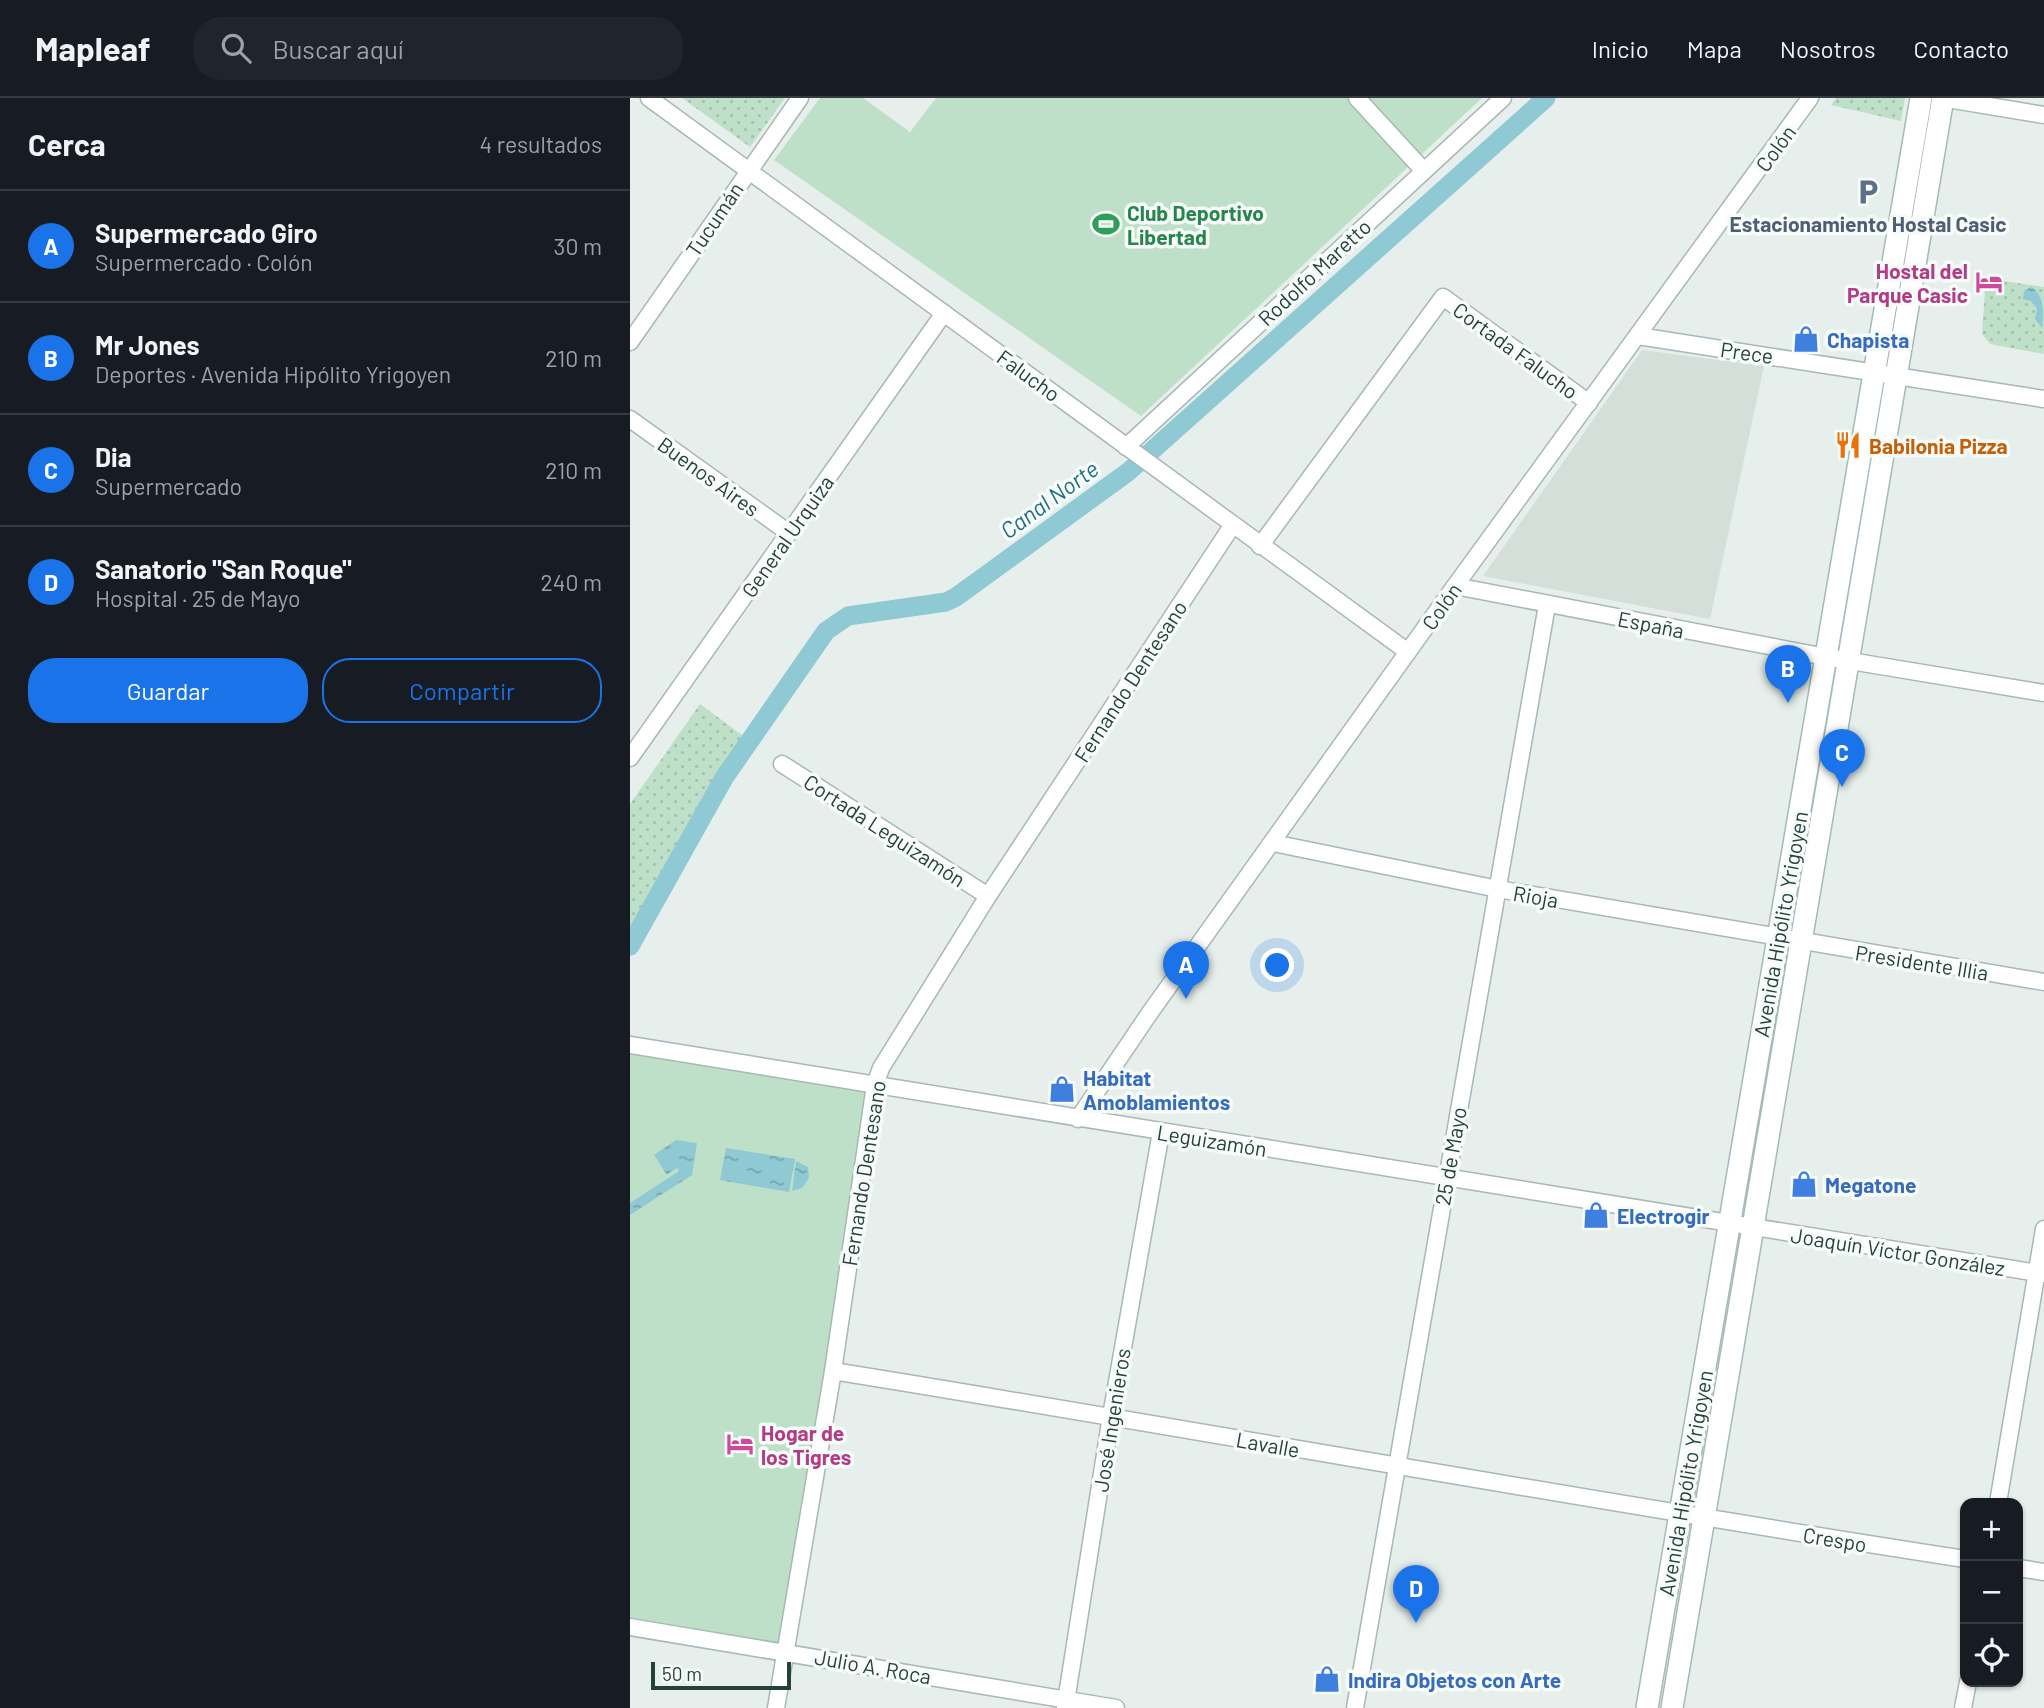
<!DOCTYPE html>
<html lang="es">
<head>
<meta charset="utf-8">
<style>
  body { margin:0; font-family:Barlow,sans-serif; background:#20242c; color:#f1f3f6 }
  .controls { position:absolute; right:21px; bottom:21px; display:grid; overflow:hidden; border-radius:14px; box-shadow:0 2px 5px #0004 }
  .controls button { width:63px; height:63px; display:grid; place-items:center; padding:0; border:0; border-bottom:2px solid #363941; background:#171b24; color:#f1f3f6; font:35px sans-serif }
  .scale { position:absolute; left:21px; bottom:18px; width:140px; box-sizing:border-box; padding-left:7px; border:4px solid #24423a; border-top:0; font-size:19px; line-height:24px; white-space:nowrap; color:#24423a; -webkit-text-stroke:5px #f7fbf9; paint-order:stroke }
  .you { position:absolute; left:648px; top:868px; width:24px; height:24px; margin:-18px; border:5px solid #fff; border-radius:50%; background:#1a73e8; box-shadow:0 0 0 10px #1a73e833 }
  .badge { display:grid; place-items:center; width:46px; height:46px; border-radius:50%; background:#1a73e8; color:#fff; font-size:23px; font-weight:700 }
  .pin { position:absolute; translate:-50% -58px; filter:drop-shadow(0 2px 4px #0008) }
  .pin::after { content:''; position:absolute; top:37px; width:24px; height:21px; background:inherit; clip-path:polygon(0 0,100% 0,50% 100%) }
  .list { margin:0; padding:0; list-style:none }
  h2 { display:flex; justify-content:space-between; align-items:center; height:91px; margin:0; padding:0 28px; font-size:30px }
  h2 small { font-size:23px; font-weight:400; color:#9ea1a6 }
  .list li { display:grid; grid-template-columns:46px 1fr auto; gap:21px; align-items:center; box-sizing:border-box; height:112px; padding:0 28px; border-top:2px solid #363941 }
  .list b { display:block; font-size:26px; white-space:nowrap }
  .list p { margin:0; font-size:23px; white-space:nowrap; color:#9ea1a6 }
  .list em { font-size:23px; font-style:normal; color:#9ea1a6 }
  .actions { display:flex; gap:14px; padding:21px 28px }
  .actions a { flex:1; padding:16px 0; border:2px solid #1a73e8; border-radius:28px; text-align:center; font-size:24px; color:#1a73e8 }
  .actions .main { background:#1a73e8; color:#fff }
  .icon { flex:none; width:38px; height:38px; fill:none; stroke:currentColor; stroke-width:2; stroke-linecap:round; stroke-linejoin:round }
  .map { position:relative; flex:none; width:1414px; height:1610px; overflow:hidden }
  header { display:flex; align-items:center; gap:42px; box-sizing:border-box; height:98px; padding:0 35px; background:#171b24; border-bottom:2px solid #363941 }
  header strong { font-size:33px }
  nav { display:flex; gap:38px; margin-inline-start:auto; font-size:24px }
  .search { width:490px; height:63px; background:#20242c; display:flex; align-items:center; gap:18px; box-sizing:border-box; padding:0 24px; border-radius:28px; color:#9ea1a6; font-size:26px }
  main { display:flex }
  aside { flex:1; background:#171b24 }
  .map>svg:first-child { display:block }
  .built { fill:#d4dfda }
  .grass { fill:#bfe0c8 }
  .park { fill:url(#park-dots) }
  .water { fill:url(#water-ripples) }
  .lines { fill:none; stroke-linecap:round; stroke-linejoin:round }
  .canal { stroke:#8ec9d4; stroke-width:19 }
  .street-casing { stroke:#a8b8b2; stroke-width:19 }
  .secondary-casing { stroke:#a4bbb3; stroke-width:24 }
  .street { stroke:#fff; stroke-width:16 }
  .secondary { stroke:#fff; stroke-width:21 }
  .labels { text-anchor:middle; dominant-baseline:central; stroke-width:7; stroke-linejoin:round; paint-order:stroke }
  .street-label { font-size:21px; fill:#24423a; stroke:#f7fbf9 }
  .leisure-label { font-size:21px; font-weight:bold; fill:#27864d; stroke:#f7fbf9; text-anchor:start }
  .service-label { font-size:21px; font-weight:bold; fill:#4e5e75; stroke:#f7fbf9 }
  .hotel-label { font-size:21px; font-weight:bold; fill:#b23c85; stroke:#f7fbf9; text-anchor:end }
  .shop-label { font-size:21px; font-weight:bold; fill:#366cbe; stroke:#f7fbf9; text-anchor:start }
  .food-label { font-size:21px; font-weight:bold; fill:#c56008; stroke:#f7fbf9; text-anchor:start }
  .water-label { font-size:23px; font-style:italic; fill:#1c6f80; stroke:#f7fbf9 }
</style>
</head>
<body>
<header>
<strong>Mapleaf</strong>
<div class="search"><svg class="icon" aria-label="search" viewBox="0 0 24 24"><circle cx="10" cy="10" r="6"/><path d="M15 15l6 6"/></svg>Buscar aquí</div>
<nav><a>Inicio</a><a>Mapa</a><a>Nosotros</a><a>Contacto</a></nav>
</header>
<main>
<aside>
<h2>Cerca<small>4 resultados</small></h2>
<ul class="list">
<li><span class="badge">A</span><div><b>Supermercado Giro</b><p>Supermercado · Colón</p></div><em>30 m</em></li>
<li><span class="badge">B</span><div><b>Mr Jones</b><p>Deportes · Avenida Hipólito Yrigoyen</p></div><em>210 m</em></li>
<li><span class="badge">C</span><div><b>Dia</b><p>Supermercado</p></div><em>210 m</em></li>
<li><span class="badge">D</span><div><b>Sanatorio &quot;San Roque&quot;</b><p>Hospital · 25 de Mayo</p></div><em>240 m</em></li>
</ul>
<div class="actions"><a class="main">Guardar</a><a>Compartir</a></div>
</aside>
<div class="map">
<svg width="1414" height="1610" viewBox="0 0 1414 1610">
  <defs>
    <pattern id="park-dots" width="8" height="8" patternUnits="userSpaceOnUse" patternTransform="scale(1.75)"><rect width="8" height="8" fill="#bfe0c8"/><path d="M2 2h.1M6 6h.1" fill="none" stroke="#a4c1ad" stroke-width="1.8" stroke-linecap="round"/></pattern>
    <pattern id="water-ripples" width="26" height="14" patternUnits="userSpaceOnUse" patternTransform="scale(1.75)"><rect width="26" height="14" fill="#8ec9d4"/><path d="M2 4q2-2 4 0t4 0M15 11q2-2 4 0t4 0" fill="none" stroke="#74a5ad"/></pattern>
  </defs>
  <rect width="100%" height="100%" fill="#e6efeb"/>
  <path class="built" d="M1012 252 1134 268 1080 521 853 478Z"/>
  <g class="grass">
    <path d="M190 0H233L280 34 306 0H852L511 318 144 62Z"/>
    <path d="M0 947 245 987 156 1553 0 1529Z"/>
  </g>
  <g class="park">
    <path d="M52 0H155L120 49Z"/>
    <path d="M1206 0H1275L1271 23 1201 7Z"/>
    <path d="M1367 182 1414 189V256L1360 246 1352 236 1355 193Z"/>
    <path d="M70 606 112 637 0 838V706Z"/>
  </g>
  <g class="water">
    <path d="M1401 189C1414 195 1414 216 1412 230L1405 221 1407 211 1401 203 1393 201 1394 193Z"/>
    <path d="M46 1042 67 1045 62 1077 0 1117V1105L49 1073 47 1070 37 1077 24 1057Z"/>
    <path d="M96 1050 165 1061 159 1094 90 1082Z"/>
    <path d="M166 1063 178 1069 179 1080 172 1090 162 1093Z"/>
  </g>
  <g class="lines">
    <path class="canal" d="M0 848 94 680 196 533 218 518 316 504 326 499 498 374 916 0"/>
    <defs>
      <g id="street">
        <path d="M19 0 778 554"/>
        <path d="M727 0 794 73"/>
        <path d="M1311 0 1414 17"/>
        <path d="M1008 238 1414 301"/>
        <path d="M0 244 170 0"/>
        <path d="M0 321 159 435"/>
        <path d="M496 349 873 0"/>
        <path d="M630 448 813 199 959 305"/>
        <path d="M825 488 1196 559 1414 595"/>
        <path d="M0 660 314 215"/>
        <path d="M152 666 358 798"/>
        <path d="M643 745 868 791 1414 884"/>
        <path d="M0 947 1414 1176"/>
        <path d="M448 1021 519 916 825 488 1180 0"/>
        <path d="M203 1273C581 1334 957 1403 1335 1461"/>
        <path d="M1368 1405 1414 1131"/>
        <path d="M1388 1470 1414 1474"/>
        <path d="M0 1529 486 1610"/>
        <path d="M146 1610 203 1273 245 987 251 970 358 798 602 428"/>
        <path d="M435 1610 481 1318 531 1034"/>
        <path d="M725 1610 917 507"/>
        <path d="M1333 1610 1338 1584"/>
      </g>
      <g id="secondary">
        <path d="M1017 1610 1291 0"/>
        <path d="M1042 1610 1313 0"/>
      </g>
    </defs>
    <use href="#street" class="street-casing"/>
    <use href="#secondary" class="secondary-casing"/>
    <use href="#street" class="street"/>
    <use href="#secondary" class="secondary"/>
  </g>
  <defs>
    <symbol id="parking-bare" viewBox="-9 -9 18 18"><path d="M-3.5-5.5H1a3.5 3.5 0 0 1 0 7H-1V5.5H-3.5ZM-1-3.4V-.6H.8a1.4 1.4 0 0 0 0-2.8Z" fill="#5c6f8a" stroke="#f7fbf9" stroke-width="2.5" paint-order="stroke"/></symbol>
    <symbol id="stadium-bare" viewBox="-9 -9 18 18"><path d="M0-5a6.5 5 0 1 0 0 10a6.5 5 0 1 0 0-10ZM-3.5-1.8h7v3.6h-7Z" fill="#2e9e5b" stroke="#f7fbf9" stroke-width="2.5" paint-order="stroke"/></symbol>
    <symbol id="hotel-bare" viewBox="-9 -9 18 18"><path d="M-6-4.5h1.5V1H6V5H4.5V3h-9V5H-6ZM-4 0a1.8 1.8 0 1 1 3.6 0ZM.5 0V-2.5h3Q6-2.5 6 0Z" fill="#d1479c" stroke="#f7fbf9" stroke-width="2.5" paint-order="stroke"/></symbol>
    <symbol id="shop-bare" viewBox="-9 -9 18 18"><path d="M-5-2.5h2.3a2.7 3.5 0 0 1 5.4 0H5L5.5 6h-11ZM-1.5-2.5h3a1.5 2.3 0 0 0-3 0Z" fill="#3f7fe0" stroke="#f7fbf9" stroke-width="2.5" paint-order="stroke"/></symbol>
    <symbol id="restaurant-bare" viewBox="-9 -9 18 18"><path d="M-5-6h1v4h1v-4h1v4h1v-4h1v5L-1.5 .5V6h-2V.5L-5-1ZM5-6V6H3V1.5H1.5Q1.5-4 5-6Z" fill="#e8710a" stroke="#f7fbf9" stroke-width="2.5" paint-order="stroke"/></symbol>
  </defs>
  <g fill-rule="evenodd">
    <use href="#parking-bare" x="1219" y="75" width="38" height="38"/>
    <use href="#stadium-bare" x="457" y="107" width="38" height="38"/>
    <use href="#hotel-bare" x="1340" y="165" width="38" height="38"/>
    <use href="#shop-bare" x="1157" y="222" width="38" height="38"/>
    <use href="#restaurant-bare" x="1199" y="328" width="38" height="38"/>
    <use href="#shop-bare" x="413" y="972" width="38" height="38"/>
    <use href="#shop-bare" x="1155" y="1067" width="38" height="38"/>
    <use href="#shop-bare" x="947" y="1098" width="38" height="38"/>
    <use href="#hotel-bare" x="91" y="1327" width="38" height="38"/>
    <use href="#shop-bare" x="678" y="1562" width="38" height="38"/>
  </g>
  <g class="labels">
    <g class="street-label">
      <text transform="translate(1145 50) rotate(-54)">Colón</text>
      <text transform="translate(84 121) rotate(-56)">Tucumán</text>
      <text transform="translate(684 174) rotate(-43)">Rodolfo Maretto</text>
      <text transform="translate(886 252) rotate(36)">Cortada Falucho</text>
      <text transform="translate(1117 254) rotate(8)">Prece</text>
      <text transform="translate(399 277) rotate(36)">Falucho</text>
      <text transform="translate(79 378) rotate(36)">Buenos Aires</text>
      <text transform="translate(157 438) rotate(-55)">General Urquiza</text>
      <text transform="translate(811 508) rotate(-55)">Colón</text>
      <text transform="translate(1021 526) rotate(11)">España</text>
      <text transform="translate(500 583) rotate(-57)">Fernando Dentesano</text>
      <text transform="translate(255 732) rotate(33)">Cortada Leguizamón</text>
      <text transform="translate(906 798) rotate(10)">Rioja</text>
      <text transform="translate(1150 826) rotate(-80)">Avenida Hipólito Yrigoyen</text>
      <text transform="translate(1292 864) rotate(9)">Presidente Illia</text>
      <text transform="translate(582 1042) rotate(9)">Leguizamón</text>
      <text transform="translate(820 1058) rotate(-80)">25 de Mayo</text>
      <text transform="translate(233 1075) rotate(-81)">Fernando Dentesano</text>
      <text transform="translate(1268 1153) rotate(9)">Joaquín Víctor González</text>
      <text transform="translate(481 1322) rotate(-81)">José Ingenieros</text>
      <text transform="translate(638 1346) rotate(10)">Lavalle</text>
      <text transform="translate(1055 1385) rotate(-80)">Avenida Hipólito Yrigoyen</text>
      <text transform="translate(1205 1441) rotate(9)">Crespo</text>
      <text transform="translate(243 1568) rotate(10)">Julio A. Roca</text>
    </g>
    <g class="leisure-label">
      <text x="497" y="114">Club Deportivo<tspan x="497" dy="24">Libertad</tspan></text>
    </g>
    <g class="service-label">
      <text x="1238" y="125">Estacionamiento Hostal Casic</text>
    </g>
    <g class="hotel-label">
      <text x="1338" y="172">Hostal del<tspan x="1338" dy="24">Parque Casic</tspan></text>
      <text x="131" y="1334" text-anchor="start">Hogar de<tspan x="131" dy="24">los Tigres</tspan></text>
    </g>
    <g class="shop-label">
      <text x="1197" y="241">Chapista</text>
      <text x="453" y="979">Habitat<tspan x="453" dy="24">Amoblamientos</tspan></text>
      <text x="1195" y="1086">Megatone</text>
      <text x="987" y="1117">Electrogir</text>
      <text x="718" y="1581">Indira Objetos con Arte</text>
    </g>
    <g class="food-label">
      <text x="1239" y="347">Babilonia Pizza</text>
    </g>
    <g class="water-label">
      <text transform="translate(419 401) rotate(-36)">Canal Norte</text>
    </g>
  </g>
</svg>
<div class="controls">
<button>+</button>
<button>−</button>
<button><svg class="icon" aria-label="locate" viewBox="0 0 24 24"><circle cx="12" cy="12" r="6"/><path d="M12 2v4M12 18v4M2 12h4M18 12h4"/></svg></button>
</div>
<div class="scale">50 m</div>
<div class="you"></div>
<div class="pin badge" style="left:556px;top:901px">A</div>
<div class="pin badge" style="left:1158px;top:605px">B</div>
<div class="pin badge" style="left:1212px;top:689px">C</div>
<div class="pin badge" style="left:786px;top:1525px">D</div>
</div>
</main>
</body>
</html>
